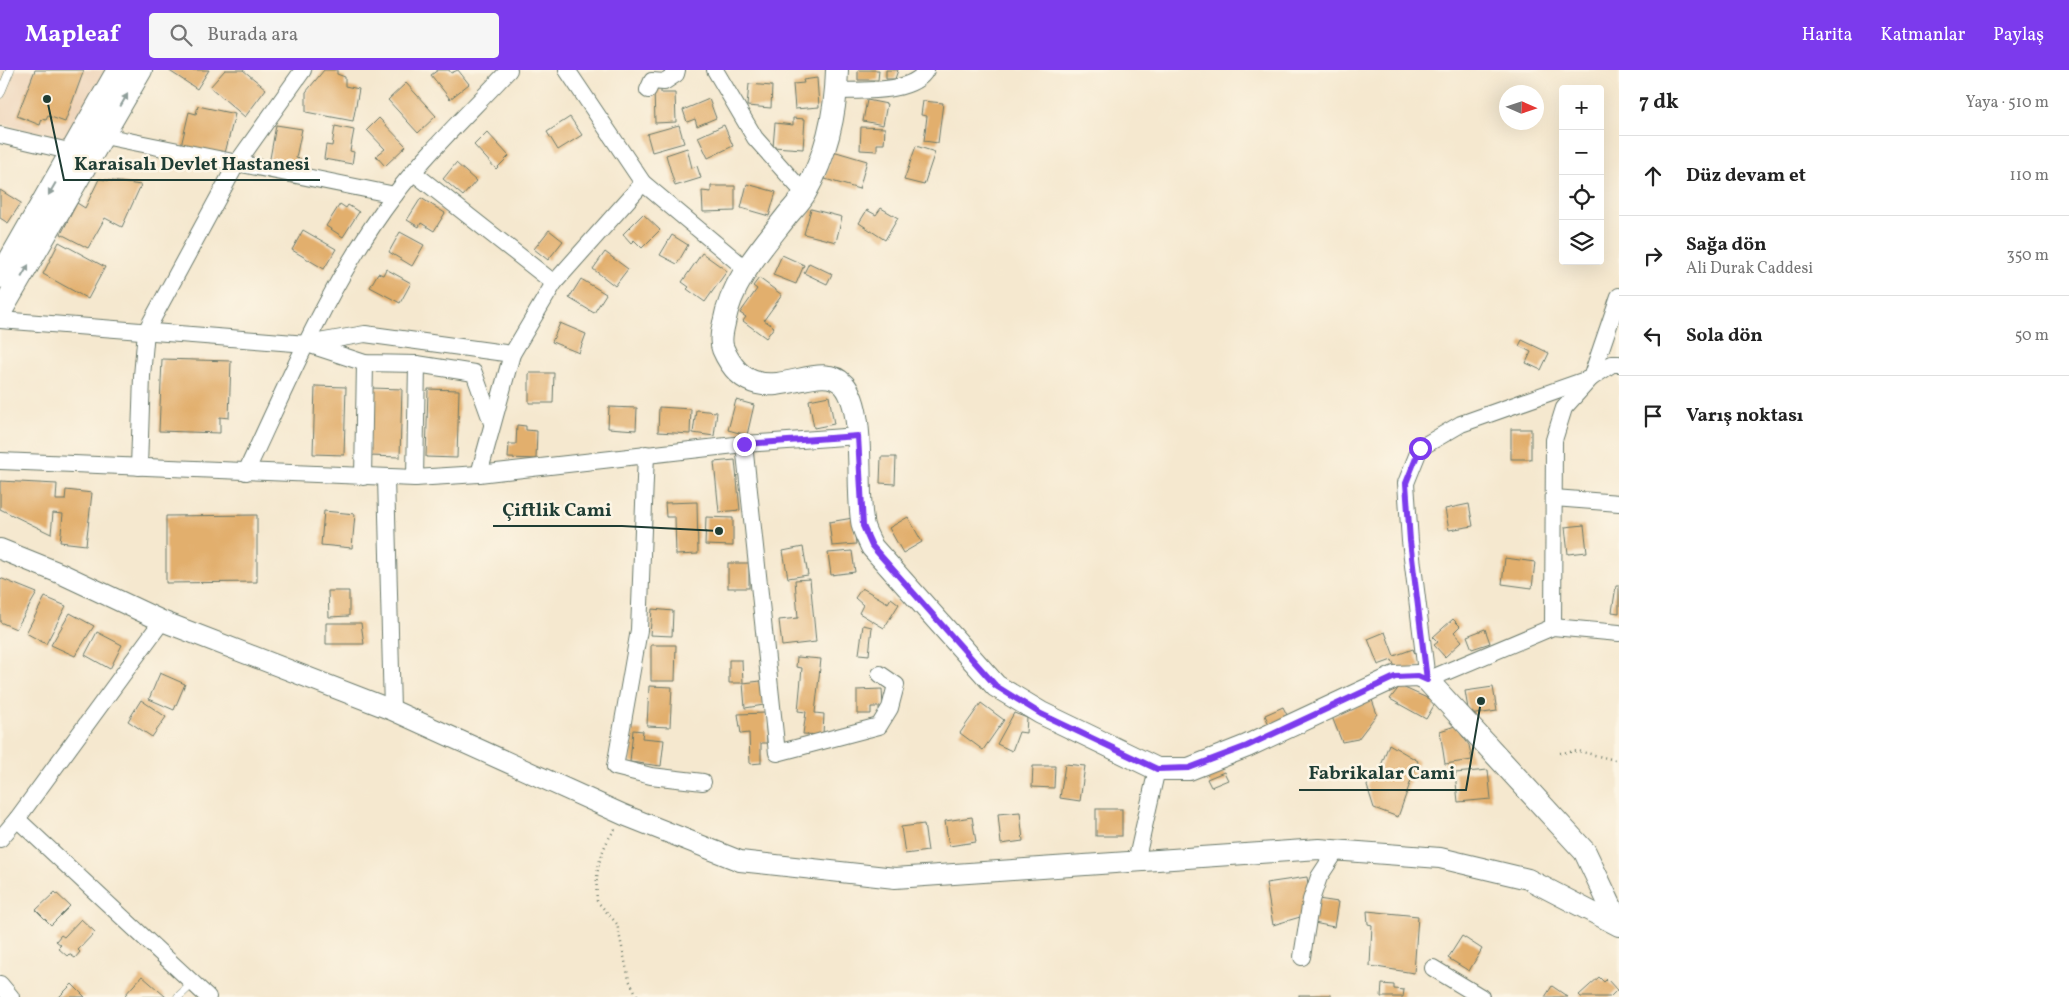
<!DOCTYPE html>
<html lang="tr">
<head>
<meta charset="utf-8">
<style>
  body { margin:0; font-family:Vollkorn,serif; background:#f6f6f6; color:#222 }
  .controls { position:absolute; right:15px; top:15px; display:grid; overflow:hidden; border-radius:5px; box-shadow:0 5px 20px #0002 }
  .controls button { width:45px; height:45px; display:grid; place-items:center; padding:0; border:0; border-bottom:1px solid #e0e0e0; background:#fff; color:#222; font:25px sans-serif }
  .compass { position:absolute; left:1499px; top:15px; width:45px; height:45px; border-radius:50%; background:#fff; box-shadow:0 5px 20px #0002; rotate:93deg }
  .stop { position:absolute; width:15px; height:15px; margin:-11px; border:4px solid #7c3aed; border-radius:50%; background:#fff }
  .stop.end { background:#7c3aed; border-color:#fff; box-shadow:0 1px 5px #0008 }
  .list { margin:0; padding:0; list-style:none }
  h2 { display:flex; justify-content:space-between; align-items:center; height:65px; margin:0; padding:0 20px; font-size:21px }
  h2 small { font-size:16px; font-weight:400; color:#767676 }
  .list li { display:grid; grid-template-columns:32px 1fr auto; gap:15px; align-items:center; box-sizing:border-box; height:80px; padding:0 20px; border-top:1px solid #e0e0e0 }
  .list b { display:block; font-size:19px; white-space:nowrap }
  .list p { margin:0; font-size:16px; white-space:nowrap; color:#767676 }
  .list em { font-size:16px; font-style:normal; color:#767676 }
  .icon { flex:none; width:28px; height:28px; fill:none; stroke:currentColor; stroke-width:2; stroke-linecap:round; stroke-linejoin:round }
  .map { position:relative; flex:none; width:1619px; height:927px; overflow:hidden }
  header { display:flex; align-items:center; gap:30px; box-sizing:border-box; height:70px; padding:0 25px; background:#7c3aed; color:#fff }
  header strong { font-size:24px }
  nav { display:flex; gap:28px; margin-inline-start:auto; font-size:18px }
  .search { width:350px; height:45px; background:#f6f6f6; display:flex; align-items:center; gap:12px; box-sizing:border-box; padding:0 18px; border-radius:5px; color:#767676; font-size:19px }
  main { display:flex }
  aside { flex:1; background:#fff }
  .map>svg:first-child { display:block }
  .built { fill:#efd6bb }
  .building { fill:#e2af6d }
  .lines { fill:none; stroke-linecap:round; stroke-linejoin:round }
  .service-casing { stroke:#6a796a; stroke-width:9 }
  .minor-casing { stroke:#6a796a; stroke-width:18 }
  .tertiary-casing { stroke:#6a796a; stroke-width:22 }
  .secondary-casing { stroke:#6a796a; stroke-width:24 }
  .path { stroke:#6a796a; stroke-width:2.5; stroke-dasharray:1 4; stroke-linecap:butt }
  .service { stroke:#fff; stroke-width:8 }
  .minor { stroke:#fff; stroke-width:16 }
  .tertiary { stroke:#fff; stroke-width:20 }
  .secondary { stroke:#fff; stroke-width:22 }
  .oneway { fill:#8f9e9a }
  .route { stroke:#7c3aed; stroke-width:6 }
  .leader { fill:none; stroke:#1f3d34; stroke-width:2 }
  .callout-dot { fill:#1f3d34; stroke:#fcf5e5; stroke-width:2 }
  .callout-label { font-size:19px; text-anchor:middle; font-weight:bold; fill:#1f3d34; stroke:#fcf5e5; stroke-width:5; stroke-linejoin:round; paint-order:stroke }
</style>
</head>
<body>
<header>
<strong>Mapleaf</strong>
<div class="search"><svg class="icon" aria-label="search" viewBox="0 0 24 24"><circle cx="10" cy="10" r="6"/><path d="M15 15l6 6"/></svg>Burada ara</div>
<nav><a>Harita</a><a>Katmanlar</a><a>Paylaş</a></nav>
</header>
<main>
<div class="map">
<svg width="1619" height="927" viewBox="0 0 1619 927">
  <rect width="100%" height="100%" fill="#fcf5e5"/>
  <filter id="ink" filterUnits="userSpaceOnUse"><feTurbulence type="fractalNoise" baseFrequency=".02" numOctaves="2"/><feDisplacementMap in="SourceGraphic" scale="10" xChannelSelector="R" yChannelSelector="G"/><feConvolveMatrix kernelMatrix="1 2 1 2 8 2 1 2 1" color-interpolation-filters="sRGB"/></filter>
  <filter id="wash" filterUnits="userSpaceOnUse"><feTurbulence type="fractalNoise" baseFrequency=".0096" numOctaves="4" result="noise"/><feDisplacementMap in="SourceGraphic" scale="20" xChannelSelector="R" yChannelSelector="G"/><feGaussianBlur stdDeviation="1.12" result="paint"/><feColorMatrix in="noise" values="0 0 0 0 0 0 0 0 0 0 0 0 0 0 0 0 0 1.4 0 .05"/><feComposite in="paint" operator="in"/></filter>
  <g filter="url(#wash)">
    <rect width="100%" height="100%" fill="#f5e8cf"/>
    <path class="built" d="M1 0H110L72 70 0 54Z"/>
    <g id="blocks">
      <g class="building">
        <path d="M35 0H84L65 52 48 46 46 50 42 49 40 55 17 46Z"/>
        <path d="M168 0H209L197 19Z"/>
        <path d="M225 0H243L266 19 245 47 210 17Z"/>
        <path d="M324 0H337V4L345 7V16L359 19 353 51 306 42V22Z"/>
        <path d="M438 0H449L451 3 458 0 469 14 450 29 431 5Z"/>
        <path d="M858 0H879L878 10H858Z"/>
        <path d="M886 0H898L895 9H886Z"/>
        <path d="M817 8 819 37 795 39 793 14 804 13 803 10Z"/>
        <path d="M406 13 436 46 418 63 388 30Z"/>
        <path d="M749 14 772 16 771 38 747 36Z"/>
        <path d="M654 19H661V23H675L676 52 655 53Z"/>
        <path d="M709 29 716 48 697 56 695 49 687 52 683 40Z"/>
        <path d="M867 30 887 34 883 55 863 51Z"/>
        <path d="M923 31 943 33 938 73 924 71 927 46 921 45Z"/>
        <path d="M198 36 235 44 224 87 181 76 189 42 196 44Z"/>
        <path d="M570 47 582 65 558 80 547 62Z"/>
        <path d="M379 48 406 76 385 96 376 86 385 79 367 60Z"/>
        <path d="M793 48 805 49 803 79 773 77 775 53 793 55Z"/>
        <path d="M276 55 302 59 296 88 306 90 304 101 269 94Z"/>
        <path d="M679 55 684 73 652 82 647 64Z"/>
        <path d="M724 55 733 76 708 88 698 67Z"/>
        <path d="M335 56 354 60 350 81 354 82 352 94 324 89 326 75 332 76Z"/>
        <path d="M861 57 885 58 884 74H877V81L860 80Z"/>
        <path d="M487 62 509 86 496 99 474 75Z"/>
        <path d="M916 76 935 82 924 115 904 110Z"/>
        <path d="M687 78 692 98 697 96 701 108 675 116 666 85Z"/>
        <path d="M833 81 867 91 859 119 825 109Z"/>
        <path d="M456 93 476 111 463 126 443 109Z"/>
        <path d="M99 109 141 115 122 157 105 148 88 178 61 164 77 133 85 138Z"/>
        <path d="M747 114 776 122 769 146 741 138Z"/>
        <path d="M711 116H735V141L703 142 702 121 711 122Z"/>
        <path d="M0 120 21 133 8 153 0 148Z"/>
        <path d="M421 128 445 143 434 161 421 153 419 157 407 150Z"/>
        <path d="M340 134 346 138 348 135 359 142 343 167 326 156Z"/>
        <path d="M881 138 898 148 885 170 859 153 867 140 876 145Z"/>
        <path d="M811 139 842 147 836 172 804 164Z"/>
        <path d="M643 144 660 160 642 178 634 170 631 173 623 164Z"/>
        <path d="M303 160 336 179 324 199 292 180Z"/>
        <path d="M549 160 563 171 548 190 534 179Z"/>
        <path d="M400 162 424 175 412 196 389 182Z"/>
        <path d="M672 165 688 175 677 194 660 185Z"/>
        <path d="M59 172 105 197 88 229 43 204Z"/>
        <path d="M605 182 628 199 615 216 593 199Z"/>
        <path d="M702 183 727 201 705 232 687 219 689 217 682 212Z"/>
        <path d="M782 185 804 195 796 214 773 205Z"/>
        <path d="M809 193 832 204 827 214 804 203Z"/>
        <path d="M386 199 411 213 400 233 370 217 378 203 383 205Z"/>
        <path d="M759 208 782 225 764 250 774 257 766 268 743 251 746 247 740 243 757 219 753 216Z"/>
        <path d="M581 209 606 224 594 243 569 228Z"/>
        <path d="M560 253 586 264 579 283 552 272Z"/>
        <path d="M1522 270 1549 283 1541 300 1526 293 1531 282 1519 276Z"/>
        <path d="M162 289 231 291 229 348 220 347V363L159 361Z"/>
        <path d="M529 303H554L553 333H529Z"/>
        <path d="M315 316 346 317 344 385 313 384Z"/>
        <path d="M371 318 402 319 400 387 369 386Z"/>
        <path d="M428 319 459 320 457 388 426 387Z"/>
        <path d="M829 326 834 354 814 358 809 330Z"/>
        <path d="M736 330 754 335 747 365 728 360Z"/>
        <path d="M609 337 637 338 636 360 608 358Z"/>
        <path d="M659 337 691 339 690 364 658 362Z"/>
        <path d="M696 340 717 342 714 366 693 363Z"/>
        <path d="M517 355 526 356V360L537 361 536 389 508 388 509 374H516Z"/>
        <rect x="1511" y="359" width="20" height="30"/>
        <path d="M881 387H896L895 414 880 413Z"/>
        <path d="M735 390 740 440 719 442 714 392Z"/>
        <path d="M0 411 57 414 56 430H65L66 420 92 423 86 475 60 472 63 444 53 443 51 464 0 439Z"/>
        <path d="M697 432 698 484 676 485 675 447H666L665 433Z"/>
        <path d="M1469 434 1473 456 1449 460 1445 439Z"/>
        <path d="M324 441 355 444 352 478 321 475Z"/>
        <path d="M257 445V512L166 513V446Z"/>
        <path d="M706 447 733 448V476L705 475Z"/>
        <path d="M908 447 922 472 903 483 889 458Z"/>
        <path d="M853 448 856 474 832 476 829 452Z"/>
        <path d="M1584 455 1587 482 1568 484 1565 457Z"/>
        <path d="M803 477 808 505 788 508 783 481Z"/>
        <path d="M852 481 855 502 831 505 828 483Z"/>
        <path d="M1505 488 1535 492 1532 518 1502 514Z"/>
        <rect x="728" y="493" width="21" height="25"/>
        <path d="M0 508 37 523 16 559 0 552Z"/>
        <path d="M810 509 816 572 782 576 779 550 798 548 795 510Z"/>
        <path d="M1616 516H1619V543L1612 542Z"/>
        <path d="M862 518 888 533 891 528 899 534 884 558 859 543 863 535 855 528Z"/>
        <path d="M328 521H349V546L329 547Z"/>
        <path d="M45 527 66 536 46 574 26 563Z"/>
        <path d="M652 539 673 541 672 566 650 565Z"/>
        <path d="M70 543 94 556 75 586 51 575Z"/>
        <path d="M1453 549 1460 556 1454 562 1462 571 1445 587 1434 575 1438 572 1433 567Z"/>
        <path d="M326 553H361L364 574H326Z"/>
        <path d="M863 555 872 557 869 585 859 584Z"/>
        <path d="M1485 559 1490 573 1472 579 1467 566Z"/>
        <path d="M97 562 122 575 110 599 85 585Z"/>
        <path d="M1385 562 1394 586 1413 579 1420 596 1398 604 1392 590 1378 595 1368 569Z"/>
        <path d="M651 575H676L675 611H651Z"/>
        <path d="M797 587 821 589 815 643 824 644 823 665 803 664 806 642 798 641 802 598 796 597Z"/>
        <path d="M729 590H742L743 613H729Z"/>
        <path d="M160 603 185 614 174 640 149 629Z"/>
        <path d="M761 611 764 635 745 638 743 613Z"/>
        <path d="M649 616 672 617 670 657 647 656Z"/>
        <path d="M1400 616 1436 632 1426 649 1390 629Z"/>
        <path d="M1493 617 1497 641 1469 645 1465 621Z"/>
        <path d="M882 619 883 637H871V644H857V620Z"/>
        <path d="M141 630 166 647 152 667 128 651Z"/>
        <path d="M1372 630 1377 644 1358 669 1342 672 1332 647Z"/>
        <path d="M981 633 1004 650 983 680 960 663Z"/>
        <path d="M1283 637 1288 647 1269 655 1265 645Z"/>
        <path d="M765 643 767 673H761V693L750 694 749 663 741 664 738 644Z"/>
        <path d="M1014 643 1027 648 1026 663 1019 662 1012 681 997 674Z"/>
        <path d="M1455 656 1469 675 1472 690 1445 694 1440 661Z"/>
        <path d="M633 660 643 661 642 668 664 670 661 696 630 692Z"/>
        <path d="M1389 674 1418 691 1398 747 1374 738 1367 716 1372 701 1378 704Z"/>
        <path d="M1065 694 1085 696 1080 731 1060 728Z"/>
        <path d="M1033 696H1055L1054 718 1032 717Z"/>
        <path d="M1488 700 1491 729 1458 732 1455 703Z"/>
        <path d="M1224 702 1228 710 1211 717 1207 709Z"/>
        <rect x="1096" y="739" width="26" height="27"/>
        <path d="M1020 742 1023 771 1001 774 998 744Z"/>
        <path d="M972 747 976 772 949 776 945 751Z"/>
        <path d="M924 754 928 781 905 784 901 757Z"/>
        <path d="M1307 807 1308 814 1300 847 1273 855 1266 813Z"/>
        <path d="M55 822 70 836 51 855 36 840Z"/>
        <path d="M1318 829 1338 832 1334 857 1314 853Z"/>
        <path d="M1367 841 1418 846 1414 903 1370 896 1372 855 1368 854Z"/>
        <path d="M81 849 95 862 78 880 80 882 75 888 69 884 67 886 58 878 61 875 56 871 61 865 64 867Z"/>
        <path d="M1462 866 1482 879 1469 901 1448 888Z"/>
        <path d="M142 906 166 927H128L125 925Z"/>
        <path d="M1599 907 1604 912 1607 909 1617 920 1610 927H1581L1579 925Z"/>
        <path d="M72 914 85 927H59Z"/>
        <path d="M1382 914 1394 915V919L1404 920 1403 927H1381Z"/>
        <path d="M1552 916 1568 927H1545Z"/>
        <rect x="1299" y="925" width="32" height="2"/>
      </g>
    </g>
  </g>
  <g filter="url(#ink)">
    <use href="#blocks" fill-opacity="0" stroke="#6a796a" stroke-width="1"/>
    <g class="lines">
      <defs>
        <g id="service">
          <path d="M0 24 10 0"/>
          <path d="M178 927 193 913"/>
        </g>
        <g id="minor">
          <path d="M567 0 643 113 746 199"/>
          <path d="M715 0 755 68 804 123"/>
          <path d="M648 20 652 11 664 12 676 4 677 0"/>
          <path d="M837 21C861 20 913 24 926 0"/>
          <path d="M0 65 73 82"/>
          <path d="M104 66 395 125"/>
          <path d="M414 103 554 213"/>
          <path d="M0 250 307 274"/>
          <path d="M1619 294H1612L1591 308 1461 354 1420 378 1406 413 1410 471 1427 610 1553 557 1619 563"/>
          <path d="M492 353 474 303 417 294 365 293 307 274 365 264 512 284"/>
          <path d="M744 374 777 683 879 656 890 638 896 615 880 604"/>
          <path d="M646 384 639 560 615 697 651 706 703 712"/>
          <path d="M0 391 415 408 479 404 744 374 858 366"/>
          <path d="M139 397 142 306 146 261 237 93 303 0"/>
          <path d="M246 402C290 308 331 209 394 126 428 81 471 41 509 0"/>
          <path d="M479 404 512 284 554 213 643 113"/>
          <path d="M363 407 365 293"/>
          <path d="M386 407 392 640"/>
          <path d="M415 408 417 294"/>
          <path d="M1554 428 1619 433"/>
          <path d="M1553 557 1554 370 1564 338 1591 308 1619 226"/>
          <path d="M17 749 208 927"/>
          <path d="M0 769 17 749 162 551"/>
          <path d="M1136 792 1157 699"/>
          <path d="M1302 887 1311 830 1319 807 1336 781"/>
          <path d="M1433 898 1481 927"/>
          <path d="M0 914 11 927"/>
        </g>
        <path id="tertiary" d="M0 479 62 504 162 551 392 640 624 745 740 791 895 808 1319 779 1440 788 1528 809 1619 856"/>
        <g id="secondary">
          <path d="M837 0C836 43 826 86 805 123 800 132 792 139 786 147 761 179 731 212 724 253 722 261 720 272 723 279 755 352 816 284 844 315 867 341 855 422 863 456 865 463 869 470 872 477L996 616 1041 643 1157 699H1189L1247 676 1395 607 1418 606 1427 610 1585 782 1619 854"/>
          <path d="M0 207 118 0"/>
          <path d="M0 243 141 0"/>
        </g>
      </defs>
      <use href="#service" class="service-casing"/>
      <use href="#minor" class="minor-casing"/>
      <use href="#tertiary" class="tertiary-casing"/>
      <use href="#secondary" class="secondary-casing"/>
      <g class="path">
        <path d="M1560 683 1578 681 1619 691"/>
        <path d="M615 759C599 781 595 804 597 831L617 854 629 910 638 927"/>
      </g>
      <use href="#service" class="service"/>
      <use href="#minor" class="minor"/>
      <use href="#tertiary" class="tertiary"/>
      <use href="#secondary" class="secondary"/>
    </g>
    <defs><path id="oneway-solid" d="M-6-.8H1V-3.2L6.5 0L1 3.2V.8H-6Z" transform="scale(1.25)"/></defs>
    <g class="oneway">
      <use href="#oneway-solid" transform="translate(124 30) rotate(-60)"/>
      <use href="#oneway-solid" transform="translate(52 119) rotate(120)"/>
      <use href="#oneway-solid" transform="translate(25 201) rotate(-60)"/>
    </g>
  </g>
  <g class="lines" filter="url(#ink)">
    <path class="route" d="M744 374 858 366 863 456 872 476 996 616 1041 644 1157 699 1189 698 1247 676 1395 607 1418 606 1427 610 1410 471 1406 413 1420 378"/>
  </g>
  <path class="leader" d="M47 29L64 110H320M719 461L622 456H493M1481 631L1466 720H1299"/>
  <g class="callout-dot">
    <circle cx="47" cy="29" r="5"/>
    <circle cx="719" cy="461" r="5"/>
    <circle cx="1481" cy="631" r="5"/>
  </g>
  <g class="callout-label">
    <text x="192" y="100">Karaisalı Devlet Hastanesi</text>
    <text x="557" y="446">Çiftlik Cami</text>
    <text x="1382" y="709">Fabrikalar Cami</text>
  </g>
</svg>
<div class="controls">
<button>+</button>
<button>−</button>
<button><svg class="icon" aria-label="locate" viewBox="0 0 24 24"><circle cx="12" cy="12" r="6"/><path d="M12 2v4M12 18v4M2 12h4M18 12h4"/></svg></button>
<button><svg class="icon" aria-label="layers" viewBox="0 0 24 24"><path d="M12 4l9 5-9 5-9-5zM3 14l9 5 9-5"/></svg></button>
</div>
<svg class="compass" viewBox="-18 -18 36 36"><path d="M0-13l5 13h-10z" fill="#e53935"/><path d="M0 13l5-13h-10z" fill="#767676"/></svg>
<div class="stop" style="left:1420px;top:378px"></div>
<div class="stop end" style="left:744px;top:374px"></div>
</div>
<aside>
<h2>7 dk<small>Yaya · 510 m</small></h2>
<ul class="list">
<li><svg class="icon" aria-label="ahead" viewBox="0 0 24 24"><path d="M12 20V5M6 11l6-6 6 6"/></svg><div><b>Düz devam et</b></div><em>110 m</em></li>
<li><svg class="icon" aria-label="right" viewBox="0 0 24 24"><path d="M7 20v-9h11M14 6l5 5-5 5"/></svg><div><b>Sağa dön</b><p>Ali Durak Caddesi</p></div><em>350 m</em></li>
<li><svg class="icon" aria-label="left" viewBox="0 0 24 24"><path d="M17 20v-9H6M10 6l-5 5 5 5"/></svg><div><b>Sola dön</b></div><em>50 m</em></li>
<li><svg class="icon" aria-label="arrive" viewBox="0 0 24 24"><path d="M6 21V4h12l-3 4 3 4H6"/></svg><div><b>Varış noktası</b></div></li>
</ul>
</aside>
</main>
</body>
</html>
